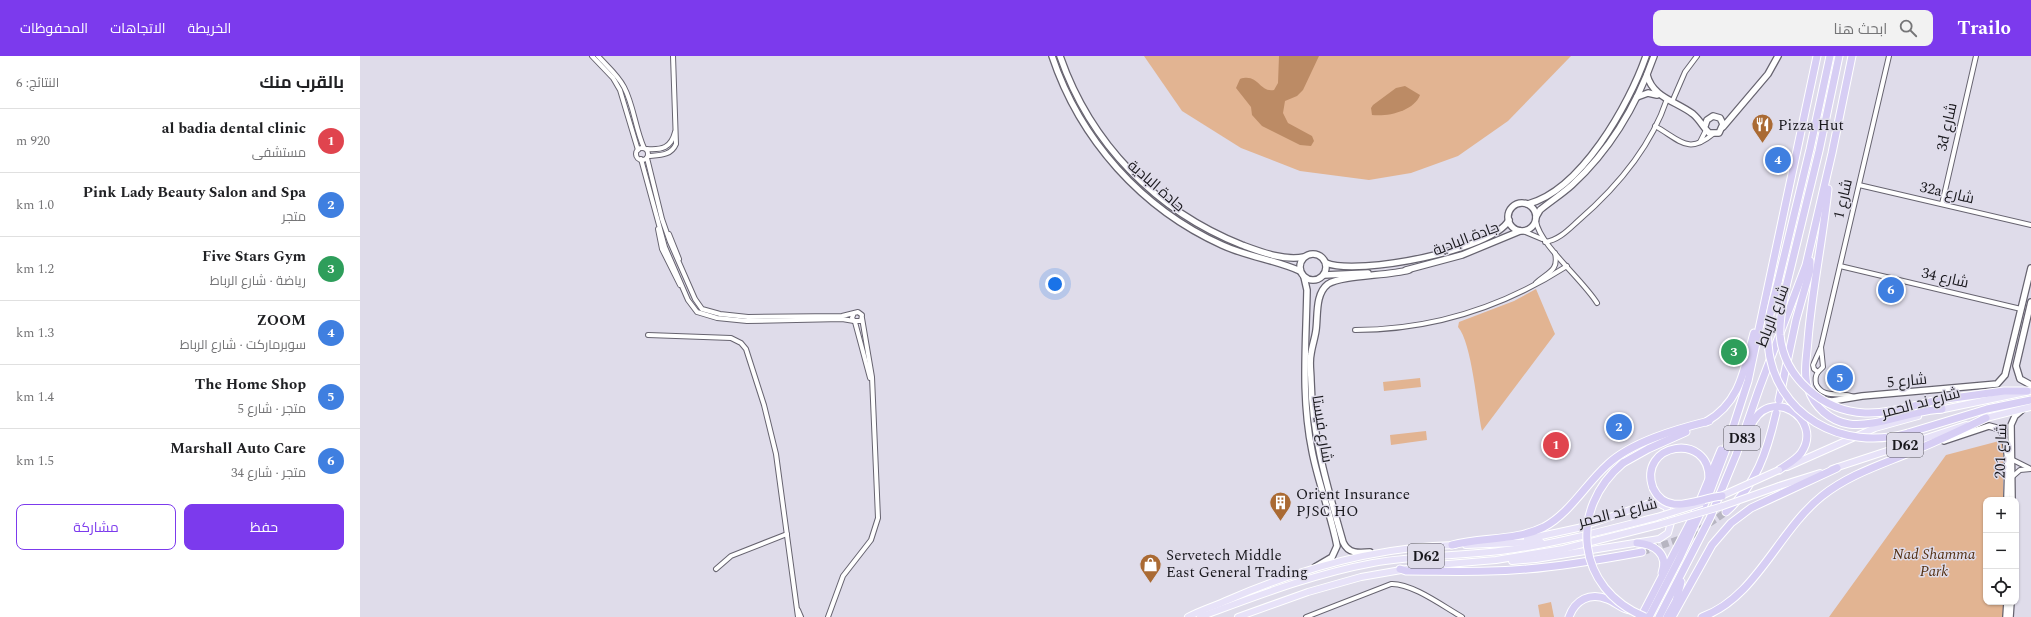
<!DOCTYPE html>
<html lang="ar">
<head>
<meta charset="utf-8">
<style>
  body { margin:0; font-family:Spectral,Cairo,serif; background:#f2f2f2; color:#202124; direction:rtl }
  .controls { position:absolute; right:12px; bottom:12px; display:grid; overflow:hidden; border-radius:8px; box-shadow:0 1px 3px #0004 }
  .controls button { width:36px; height:36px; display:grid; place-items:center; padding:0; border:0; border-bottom:1px solid #e0e0e0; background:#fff; color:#202124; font:20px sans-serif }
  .you { position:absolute; left:695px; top:228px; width:14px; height:14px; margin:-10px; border:3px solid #fff; border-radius:50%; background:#1a73e8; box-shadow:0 0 0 6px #1a73e833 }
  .badge { display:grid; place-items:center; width:26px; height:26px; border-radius:50%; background:#7c3aed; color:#fff; font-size:13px; font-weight:700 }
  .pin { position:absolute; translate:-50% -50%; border:2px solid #fff; box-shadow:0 1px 4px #0006 }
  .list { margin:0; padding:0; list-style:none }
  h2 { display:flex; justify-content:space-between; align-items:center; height:52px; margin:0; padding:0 16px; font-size:17px }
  h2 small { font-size:13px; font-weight:400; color:#757577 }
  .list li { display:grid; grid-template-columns:26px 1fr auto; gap:12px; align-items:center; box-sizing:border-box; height:64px; padding:0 16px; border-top:1px solid #e0e0e0 }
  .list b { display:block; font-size:15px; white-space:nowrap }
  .list p { margin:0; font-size:13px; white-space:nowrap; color:#757577 }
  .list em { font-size:13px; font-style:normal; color:#757577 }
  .actions { display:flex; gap:8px; padding:12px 16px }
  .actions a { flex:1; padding:9px 0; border:1px solid #7c3aed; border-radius:8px; text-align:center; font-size:14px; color:#7c3aed }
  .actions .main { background:#7c3aed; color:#fff }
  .icon { flex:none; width:22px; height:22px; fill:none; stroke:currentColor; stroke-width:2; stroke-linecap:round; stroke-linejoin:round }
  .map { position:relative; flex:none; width:1671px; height:561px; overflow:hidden; direction:ltr }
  header { display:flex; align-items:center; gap:24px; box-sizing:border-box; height:56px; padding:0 20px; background:#7c3aed; color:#fff }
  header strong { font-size:19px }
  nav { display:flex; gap:22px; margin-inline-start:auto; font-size:14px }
  .search { width:280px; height:36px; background:#f2f2f2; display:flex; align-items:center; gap:10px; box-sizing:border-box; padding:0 14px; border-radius:8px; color:#757577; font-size:15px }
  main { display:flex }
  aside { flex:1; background:#fff }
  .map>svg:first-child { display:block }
  .green { fill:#e2b492 }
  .water { fill:#bc8b65 }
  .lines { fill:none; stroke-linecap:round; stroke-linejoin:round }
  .highway-tunnel { stroke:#b7b5c1; stroke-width:7; stroke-dasharray:7 3.5; stroke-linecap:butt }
  .street-casing { stroke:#676470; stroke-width:6 }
  .secondary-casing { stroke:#676470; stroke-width:8 }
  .primary-casing { stroke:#fff; stroke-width:8 }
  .highway-casing { stroke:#fff; stroke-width:9 }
  .street { stroke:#fff; stroke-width:4 }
  .secondary { stroke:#fff; stroke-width:5.5 }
  .primary { stroke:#e7e2f8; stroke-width:6 }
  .highway { stroke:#d7cef4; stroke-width:7 }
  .primary-bridge-casing { stroke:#fff; stroke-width:8; stroke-linecap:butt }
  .highway-bridge-casing { stroke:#fff; stroke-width:9; stroke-linecap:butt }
  .primary-bridge { stroke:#e7e2f8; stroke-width:6 }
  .highway-bridge { stroke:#d7cef4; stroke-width:7 }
  .labels { text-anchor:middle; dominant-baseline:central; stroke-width:3; stroke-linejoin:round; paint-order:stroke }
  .shield { fill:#dfdcea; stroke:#54535a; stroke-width:1 }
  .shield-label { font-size:14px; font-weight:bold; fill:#19181d }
  .poi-label { font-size:15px; fill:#19181d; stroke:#dfdcea; text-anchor:start }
  .street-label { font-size:15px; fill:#19181d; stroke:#dfdcea }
  .park-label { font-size:15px; font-style:italic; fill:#543114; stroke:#dfdcea }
</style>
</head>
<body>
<header>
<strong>Trailo</strong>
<div class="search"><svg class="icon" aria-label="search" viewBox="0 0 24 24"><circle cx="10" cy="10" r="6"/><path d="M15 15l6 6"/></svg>ابحث هنا</div>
<nav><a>الخريطة</a><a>الاتجاهات</a><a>المحفوظات</a></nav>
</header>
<main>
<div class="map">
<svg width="1671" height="561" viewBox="0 0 1671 561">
  <rect width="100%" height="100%" fill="#dfdcea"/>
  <g class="green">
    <path d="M784 0H1211L1148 65 1098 100 1051 117 1009 124 940 115 881 92 822 55Z"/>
    <path d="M1176 233 1195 278 1122 375C1117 352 1112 287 1098 271L1099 266 1154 245Z"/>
    <path d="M1060 322 1061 331 1024 335 1023 326Z"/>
    <path d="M1066 375 1067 384 1031 389 1030 379Z"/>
    <path d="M1643 384V444H1626V546H1644V561H1469L1586 399Z"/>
    <path d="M1191 546 1194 561H1180L1178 549Z"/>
  </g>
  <g class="water">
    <path d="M919 0H959L943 34 937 40 925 45 923 57 928 67 952 80 954 85 951 90 940 89 902 70 892 59 891 51 876 32 880 23C899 17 899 37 914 34L918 27Z"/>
    <path d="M1045 30 1060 39C1054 55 1028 61 1012 59L1011 52 1013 49 1036 32Z"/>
  </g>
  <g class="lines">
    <path class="highway-tunnel" d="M1282 496 1332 479 1366 456"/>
    <defs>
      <g id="street">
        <path d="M232 0 253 22 260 34 278 94"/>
        <path d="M238 0C247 10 258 19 264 31 274 50 275 72 284 92"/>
        <path d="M1312 46 1325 16 1337 0"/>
        <path d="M1295 70C1320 84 1328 99 1353 78"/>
        <path d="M1340 86 1346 74"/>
        <circle cx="282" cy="98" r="6"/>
        <path d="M287 93C302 94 311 92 315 76"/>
        <path d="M288 100C299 99 311 100 316 88L313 0"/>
        <path d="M287 102 302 163 310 186 335 243 342 253 360 258 388 261 482 260 498 256 502 259 501 265H494L492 262 494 257"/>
        <path d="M281 103 305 191 328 244 337 256 357 262 387 265 482 263 494 265"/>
        <path d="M1499 129 1671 169"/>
        <path d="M1582 148 1616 0"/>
        <path d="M1176 165C1179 188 1223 224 1237 247"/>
        <path d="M298 173 302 193 320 229"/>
        <path d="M1163 175 1182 183"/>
        <path d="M309 178 319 203"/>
        <path d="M1185 186C1199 184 1208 174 1218 165 1255 133 1291 91 1307 43"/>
        <path d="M1480 210 1661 253"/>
        <path d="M1176 227C1188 216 1199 215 1195 197"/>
        <path d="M495 266 510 322"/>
        <path d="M995 274C1072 274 1143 251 1207 210"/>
        <path d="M288 279 371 282 381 287 386 293 404 349 416 398 438 561"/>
        <path d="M1461 291 1463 311 1458 316 1454 313 1453 309 1461 291 1529 0"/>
        <path d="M1458 316C1455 320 1455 323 1456 328 1463 344 1482 335 1494 341"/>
        <path d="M1651 403 1669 412"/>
        <path d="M1652 421 1660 414 1671 413"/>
        <path d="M356 513 371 500 427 478"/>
        <path d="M438 554 441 561"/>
        <path d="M468 561 483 520 511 484 518 462 512 321 502 262"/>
        <path d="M946 561 1031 528C1052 527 1084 551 1102 561"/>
      </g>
      <g id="secondary">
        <path d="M692 0C720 84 782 153 862 189 888 201 916 204 940 215"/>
        <path d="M700 0C730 87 796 155 882 189 901 196 924 205 944 201"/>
        <path d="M1287 19C1293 42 1316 45 1333 58 1340 64 1343 71 1349 77H1359L1363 68 1360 62 1353 60 1347 64 1345 70"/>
        <path d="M1277 41 1288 37 1297 39"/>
        <path d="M1363 71 1408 18 1418 0"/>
        <circle cx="1162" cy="161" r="14"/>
        <path d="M1168 148C1221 134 1269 49 1286 0"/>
        <path d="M1176 161 1180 154C1191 145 1202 138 1212 129 1250 94 1277 48 1294 0"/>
        <circle cx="953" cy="211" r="13"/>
        <path d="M966 207C998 220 1133 194 1149 164"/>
        <path d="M1046 214 1102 199 1160 175"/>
        <path d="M964 219 1008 217"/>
        <path d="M944 221 947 234C946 290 941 341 952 395 958 427 971 458 977 490L972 501 955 511"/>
        <path d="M1671 246 1656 310 1660 323 1671 329"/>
        <path d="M1465 344 1472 345 1502 340 1637 328 1645 319 1671 212"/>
        <path d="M1584 385 1629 370 1640 373C1651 385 1647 427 1647 444"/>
        <path d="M1652 444 1651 369 1655 360 1663 353"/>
        <path d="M1010 496C999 497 988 498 983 486 968 433 952 381 951 325 951 316 949 306 951 298 952 290 955 282 956 274 958 259 955 238 968 228 982 219 1028 220 1049 214"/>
        <path d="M1646 561 1647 546"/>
        <path d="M1650 561 1651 546"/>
      </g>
      <g id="primary">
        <path d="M1579 354 1671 335"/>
        <path d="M1622 363 1671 351"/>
        <path d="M1427 411 1515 372 1558 360"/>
        <path d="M1472 413 1606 369"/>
        <path d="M1419 430 1460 417"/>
        <path d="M1106 489 1181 486"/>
        <path d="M1152 505 1176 503 1299 483 1308 477 1312 463 1306 451 1298 447H1290L1218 472 1167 483"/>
        <path d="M828 561C841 554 855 550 868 544 939 513 1017 491 1095 489"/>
        <path d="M840 561C897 540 953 518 1013 507 1060 499 1108 500 1155 493 1203 486 1250 473 1297 461"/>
        <path d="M878 561 948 536 1001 521 1064 510 1136 504 1203 493 1298 469"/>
      </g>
      <g id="highway">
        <path d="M1468 133C1463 183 1452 233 1448 284 1447 299 1443 317 1448 332 1454 351 1470 365 1489 368 1514 372 1553 354 1582 353"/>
        <path d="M1418 226 1450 93 1470 0"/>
        <path d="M1426 231 1459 95 1479 0"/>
        <path d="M1419 344 1436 264 1450 214V205"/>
        <path d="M1579 344 1644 335H1667"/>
        <path d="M1346 366C1381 346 1384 313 1394 277"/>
        <path d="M1390 372C1408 326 1465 363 1441 397 1436 404 1426 409 1419 414"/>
        <path d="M1548 377 1627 353 1671 344"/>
        <path d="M1263 407 1288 393 1326 376"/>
        <path d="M1293 432C1277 387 1350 375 1349 423"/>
        <path d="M1366 456C1396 429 1407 396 1416 357"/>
        <path d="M1277 487C1294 488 1309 498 1302 517"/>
        <path d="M1092 489C1122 481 1156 485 1184 471 1210 457 1225 429 1247 409 1271 386 1317 373 1349 365"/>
        <path d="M1040 513 1046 515C1086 515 1127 517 1167 513 1206 510 1244 503 1282 496"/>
        <path d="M1209 561C1215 544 1230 536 1247 543 1256 546 1261 553 1270 554"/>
        <path d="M1281 561 1334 459 1361 394"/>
        <path d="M1289 561 1319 503 1349 438 1365 396 1388 325 1457 0"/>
        <path d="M1299 561 1350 462 1376 399 1399 333 1446 209 1472 97 1492 0"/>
        <path d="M1307 561 1316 545 1321 526"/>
        <path d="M1312 561 1352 489 1371 467 1391 452 1477 412"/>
        <path d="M1342 561C1396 542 1418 475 1462 440 1488 419 1520 409 1551 396 1576 386 1601 374 1626 362"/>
      </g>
    </defs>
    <use href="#street" class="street-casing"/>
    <use href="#secondary" class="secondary-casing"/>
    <use href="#primary" class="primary-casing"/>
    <use href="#highway" class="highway-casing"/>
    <use href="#street" class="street"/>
    <use href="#secondary" class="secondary"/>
    <use href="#primary" class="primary"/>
    <use href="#highway" class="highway"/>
    <defs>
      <g id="primary-bridge">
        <path d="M1359 441 1419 414"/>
        <path d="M1297 461 1342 447"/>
        <path d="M1298 469 1363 450 1419 430"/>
      </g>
      <g id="highway-bridge">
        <path d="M1418 226C1413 246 1406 267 1408 288 1414 360 1483 396 1548 377"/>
        <path d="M1426 231C1423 247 1419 263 1420 279 1424 322 1463 355 1505 357 1529 358 1555 349 1579 344"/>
        <path d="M1263 407C1208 453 1216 533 1285 561"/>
        <path d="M1293 432C1307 462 1338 442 1362 440"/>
      </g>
    </defs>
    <use href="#primary-bridge" class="primary-bridge-casing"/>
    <use href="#highway-bridge" class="highway-bridge-casing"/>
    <use href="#primary-bridge" class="primary-bridge"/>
    <use href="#highway-bridge" class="highway-bridge"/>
  </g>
  <defs>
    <symbol id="restaurant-pin" viewBox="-11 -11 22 30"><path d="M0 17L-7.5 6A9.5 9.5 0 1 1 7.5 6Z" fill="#aa6a33" stroke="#dfdcea"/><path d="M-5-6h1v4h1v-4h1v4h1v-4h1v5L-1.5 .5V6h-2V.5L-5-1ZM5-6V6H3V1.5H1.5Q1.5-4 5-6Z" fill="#fff"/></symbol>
    <symbol id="building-pin" viewBox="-11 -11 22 30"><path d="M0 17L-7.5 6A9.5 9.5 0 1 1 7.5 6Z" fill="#aa6a33" stroke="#dfdcea"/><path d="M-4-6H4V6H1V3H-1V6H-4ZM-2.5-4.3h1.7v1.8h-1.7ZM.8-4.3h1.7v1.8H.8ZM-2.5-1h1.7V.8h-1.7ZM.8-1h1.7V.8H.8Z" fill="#fff"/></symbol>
    <symbol id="shop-pin" viewBox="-11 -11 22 30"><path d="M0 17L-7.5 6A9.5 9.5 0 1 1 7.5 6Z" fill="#aa6a33" stroke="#dfdcea"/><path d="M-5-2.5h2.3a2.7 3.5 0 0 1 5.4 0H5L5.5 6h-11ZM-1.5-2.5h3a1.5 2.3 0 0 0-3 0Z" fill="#fff"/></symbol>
  </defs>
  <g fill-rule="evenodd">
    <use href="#restaurant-pin" x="1390" y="56" width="25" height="34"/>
    <use href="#building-pin" x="908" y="434" width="25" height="34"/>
    <use href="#shop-pin" x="778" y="496" width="25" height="34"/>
  </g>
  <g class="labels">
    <g class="shield">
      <rect x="1364" y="370" width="36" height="24" rx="3"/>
      <rect x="1527" y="377" width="36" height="24" rx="3"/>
      <rect x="1048" y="488" width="36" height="24" rx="3"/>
    </g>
    <g class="shield-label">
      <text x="1382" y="382">D83</text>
      <text x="1545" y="389">D62</text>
      <text x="1066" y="500">D62</text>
    </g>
    <g class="poi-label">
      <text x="1418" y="69">Pizza Hut</text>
      <text x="936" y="438">Orient Insurance<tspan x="936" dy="17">PJSC HO</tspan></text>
      <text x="806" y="499">Servetech Middle<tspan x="806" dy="17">East General Trading</tspan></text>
    </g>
    <g class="street-label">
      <text transform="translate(1587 71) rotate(-77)">3d شارع</text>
      <text transform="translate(796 130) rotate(41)">جادة البادية</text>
      <text transform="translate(1587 137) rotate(13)">32a شارع</text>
      <text transform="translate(1483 143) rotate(-77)">شارع 1</text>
      <text transform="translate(1106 183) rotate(-21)">جادة البادية</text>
      <text transform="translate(1585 222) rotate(13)">شارع 34</text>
      <text transform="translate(1413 260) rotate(-69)">شارع الرباط</text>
      <text transform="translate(1547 325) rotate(-5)">شارع 5</text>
      <text transform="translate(1561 347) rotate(-15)">شارع ند الحمر</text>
      <text transform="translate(962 373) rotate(81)">شارع فيستا</text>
      <text transform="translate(1641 395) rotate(-88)">شارع 201</text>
      <text transform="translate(1258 457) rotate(-14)">شارع ند الحمر</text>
    </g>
    <g class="park-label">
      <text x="1574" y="498">Nad Shamma<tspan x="1574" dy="17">Park</tspan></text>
    </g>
  </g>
</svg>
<div class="controls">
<button>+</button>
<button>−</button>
<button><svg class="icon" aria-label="locate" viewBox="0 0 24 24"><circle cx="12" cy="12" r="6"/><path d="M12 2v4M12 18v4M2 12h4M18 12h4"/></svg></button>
</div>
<div class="you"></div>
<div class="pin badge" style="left:1196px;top:389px;background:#e0444e">1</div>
<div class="pin badge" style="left:1259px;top:371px;background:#3f7fe0">2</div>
<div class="pin badge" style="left:1374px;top:296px;background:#2e9e5b">3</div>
<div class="pin badge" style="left:1418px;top:104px;background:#3f7fe0">4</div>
<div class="pin badge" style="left:1480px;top:322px;background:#3f7fe0">5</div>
<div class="pin badge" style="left:1531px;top:234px;background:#3f7fe0">6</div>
</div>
<aside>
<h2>بالقرب منك<small>النتائج: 6</small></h2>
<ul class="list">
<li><span class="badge" style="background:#e0444e">1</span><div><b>al badia dental clinic</b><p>مستشفى</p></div><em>920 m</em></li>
<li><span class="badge" style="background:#3f7fe0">2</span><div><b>Pink Lady Beauty Salon and Spa</b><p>متجر</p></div><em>1.0 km</em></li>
<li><span class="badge" style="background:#2e9e5b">3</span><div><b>Five Stars Gym</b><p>رياضة · شارع الرباط</p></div><em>1.2 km</em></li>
<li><span class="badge" style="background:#3f7fe0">4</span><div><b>ZOOM</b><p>سوبرماركت · شارع الرباط</p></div><em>1.3 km</em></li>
<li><span class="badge" style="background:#3f7fe0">5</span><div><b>The Home Shop</b><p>متجر · شارع 5</p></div><em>1.4 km</em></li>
<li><span class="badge" style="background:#3f7fe0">6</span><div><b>Marshall Auto Care</b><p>متجر · شارع 34</p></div><em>1.5 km</em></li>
</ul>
<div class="actions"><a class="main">حفظ</a><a>مشاركة</a></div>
</aside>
</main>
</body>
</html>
